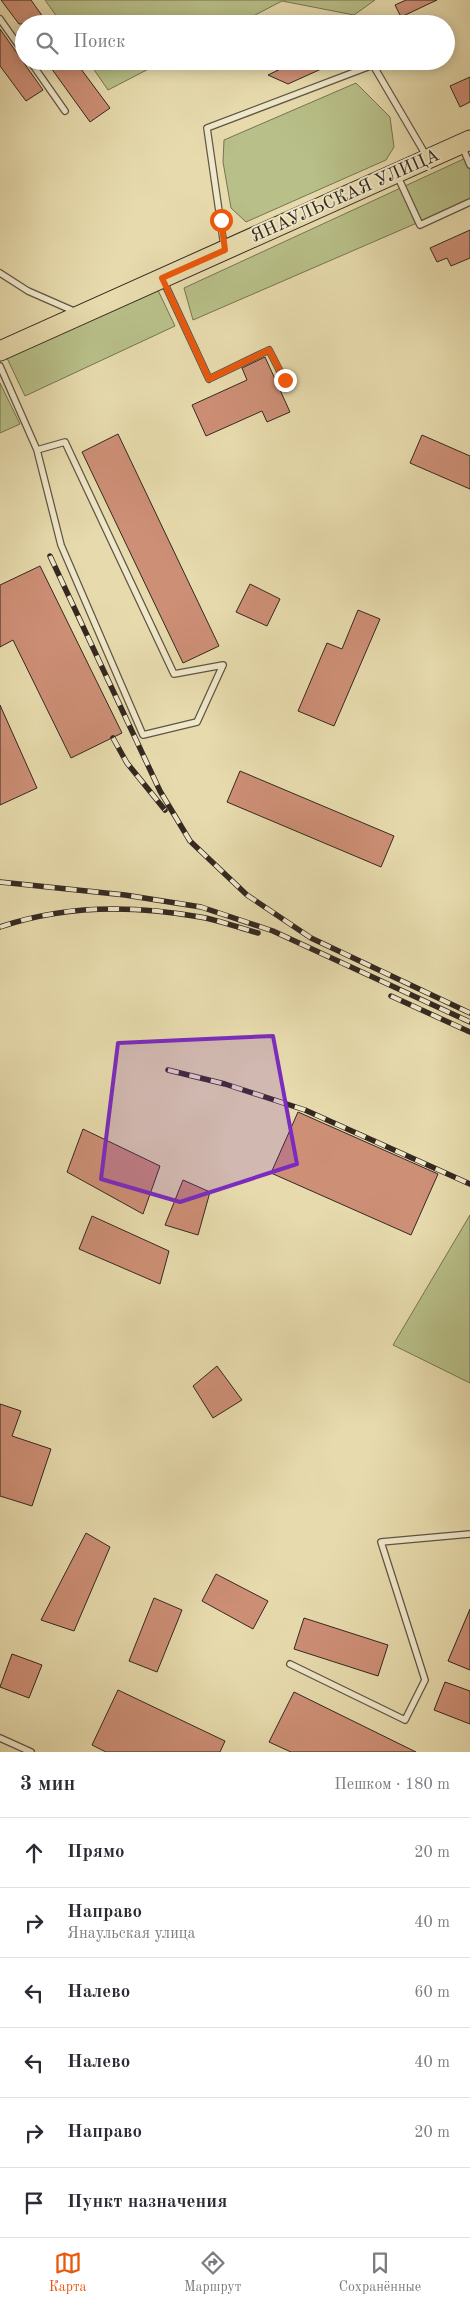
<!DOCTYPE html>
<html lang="ru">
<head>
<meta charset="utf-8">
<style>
  body { margin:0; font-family:"Old Standard TT",serif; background:#f2f2f3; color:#2b2b33 }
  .stop { position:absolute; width:15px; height:15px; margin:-11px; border:4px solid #ea580c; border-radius:50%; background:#fff }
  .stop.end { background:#ea580c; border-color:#fff; box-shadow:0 1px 5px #0008 }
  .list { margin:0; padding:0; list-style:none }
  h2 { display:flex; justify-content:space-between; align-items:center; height:65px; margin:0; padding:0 20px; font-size:21px }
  h2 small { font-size:16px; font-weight:400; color:#7c7c81 }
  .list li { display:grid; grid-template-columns:32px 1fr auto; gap:15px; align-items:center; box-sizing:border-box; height:70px; padding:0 20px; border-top:1px solid #e1e1e2 }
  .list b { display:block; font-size:19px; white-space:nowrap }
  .list p { margin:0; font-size:16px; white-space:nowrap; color:#7c7c81 }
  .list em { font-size:16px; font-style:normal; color:#7c7c81 }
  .icon { flex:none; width:28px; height:28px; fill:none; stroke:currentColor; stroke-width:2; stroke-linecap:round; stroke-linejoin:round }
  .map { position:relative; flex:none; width:470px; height:1752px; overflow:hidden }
  .search { position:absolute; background:#fff; box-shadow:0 2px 12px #0003; left:15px; right:15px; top:15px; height:55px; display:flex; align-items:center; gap:12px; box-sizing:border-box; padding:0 18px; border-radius:28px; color:#7c7c81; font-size:19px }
  .sheet { height:485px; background:#fff }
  nav { display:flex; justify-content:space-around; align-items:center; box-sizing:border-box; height:70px; border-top:1px solid #e1e1e2; background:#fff; font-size:14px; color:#7c7c81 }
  nav a { display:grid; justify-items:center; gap:2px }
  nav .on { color:#ea580c }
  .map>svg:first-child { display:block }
  .green { fill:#b8bf88; stroke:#767454 }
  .building { fill:#cd8f76; stroke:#342821 }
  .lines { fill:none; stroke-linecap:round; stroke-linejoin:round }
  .service-casing { stroke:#615544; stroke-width:8 }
  .primary-casing { stroke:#342821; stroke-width:21 }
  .service { stroke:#efe8ca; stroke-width:5.5 }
  .primary { stroke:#e7dbad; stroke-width:19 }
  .rail-casing { stroke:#342821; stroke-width:5.5 }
  .rail { stroke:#efe8ca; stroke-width:4; stroke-dasharray:11; stroke-linecap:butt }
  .route { stroke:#ea580c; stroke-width:6 }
  .marked { fill:#7b2cbf; fill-opacity:0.2; stroke:#7b2cbf; stroke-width:4; stroke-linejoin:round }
  .labels { text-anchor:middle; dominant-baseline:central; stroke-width:4; stroke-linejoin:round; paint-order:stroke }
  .street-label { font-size:18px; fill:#342821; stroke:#efe8ca }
</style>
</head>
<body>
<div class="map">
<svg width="470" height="1752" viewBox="0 0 470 1752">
  <rect width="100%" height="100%" fill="#e7dbad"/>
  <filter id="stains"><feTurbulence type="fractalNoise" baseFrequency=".004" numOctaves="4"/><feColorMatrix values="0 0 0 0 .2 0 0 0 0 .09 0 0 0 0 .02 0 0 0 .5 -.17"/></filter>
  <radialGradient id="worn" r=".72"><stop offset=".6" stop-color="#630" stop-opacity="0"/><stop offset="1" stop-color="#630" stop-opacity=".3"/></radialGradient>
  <g class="green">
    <path d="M45 0H375L354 15 282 1 238 24H62Z"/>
    <path d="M88 61H164L108 90Z"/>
    <path d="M356 83 390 117 394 147 386 160 246 222 231 208 223 162 224 140Z"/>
    <path d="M470 156V200L193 320 184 288Z"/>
    <path d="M155 284 175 326 25 396 5 354Z"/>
    <path d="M0 383 20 424 0 433Z"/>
    <path d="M470 1215V1383L393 1345Z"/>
  </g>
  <g class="building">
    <path d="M1 0H31L48 24H19Z"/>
    <path d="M406 0H437L401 17 395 5Z"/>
    <path d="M0 29 43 90 26 101 0 66Z"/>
    <path d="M46 61H75L110 108 90 122Z"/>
    <path d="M297 61H339L288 84 268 75Z"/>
    <path d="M470 77V102L460 107 450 86Z"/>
    <path d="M470 230V258L451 266 447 258 437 262 430 248Z"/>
    <path d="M265 357 290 412 267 422 262 411 206 436 192 405 247 380 242 368Z"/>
    <path d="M118 434 219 646 183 663 82 452Z"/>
    <path d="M422 435 470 456V489L410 463Z"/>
    <path d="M40 566 122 733 71 758 13 640 0 647V585Z"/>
    <path d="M250 584 280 599 267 626 236 612Z"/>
    <path d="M358 610 380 619 334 726 298 711 327 643 342 649Z"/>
    <path d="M0 705 37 788 0 805Z"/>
    <path d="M240 771 394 836 381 867 227 802Z"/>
    <path d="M298 1112 438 1174 411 1235 271 1173Z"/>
    <path d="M83 1129 160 1166 143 1214 67 1172Z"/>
    <path d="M183 1180 210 1192 198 1235 165 1225Z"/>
    <path d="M92 1216 169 1251 160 1284 79 1249Z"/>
    <path d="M217 1366 242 1400 213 1418 193 1386Z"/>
    <path d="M0 1404 21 1411 12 1436 51 1449 32 1506 0 1496Z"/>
    <path d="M86 1533 110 1547 74 1631 41 1620Z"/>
    <path d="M216 1574 268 1601 253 1629 202 1601Z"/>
    <path d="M154 1598 182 1610 157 1672 129 1661Z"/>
    <path d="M470 1609V1670L448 1661Z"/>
    <path d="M304 1618 388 1645 378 1676 294 1649Z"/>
    <path d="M12 1654 42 1665 29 1698 0 1687Z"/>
    <path d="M445 1682 470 1691V1724L434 1710Z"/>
    <path d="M118 1690 225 1741 220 1752H106L92 1745Z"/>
    <path d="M294 1692 416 1752H291L269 1742Z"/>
  </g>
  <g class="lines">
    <defs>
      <g id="service">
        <path d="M0 19 24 53"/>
        <path d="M30 61 65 111"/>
        <path d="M462 146 470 165"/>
        <path d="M397 175 420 225 470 202"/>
        <path d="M224 246 207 128 373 65 427 157"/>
        <path d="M0 273 28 291 76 312"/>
        <path d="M163 280 209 379 269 350 285 381"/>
        <path d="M0 366 37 450 61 545 143 735 197 722 223 665 174 674 65 442 37 450"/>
        <path d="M290 1664 405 1720 425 1680 381 1542 470 1534"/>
        <path d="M0 1738 31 1752"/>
      </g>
      <path id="primary" d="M0 351 470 140"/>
    </defs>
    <use href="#service" class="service-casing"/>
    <use href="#primary" class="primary-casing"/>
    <use href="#service" class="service"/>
    <use href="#primary" class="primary"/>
    <defs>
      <g id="rail">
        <path d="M50 556 160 791 190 841 247 895 311 938 470 1013"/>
        <path d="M113 738 127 763 165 810"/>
        <path d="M0 882 125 895 201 907 273 931 470 1022"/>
        <path d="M0 927C64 905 133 905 200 917 219 920 239 928 258 933"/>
        <path d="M391 996 470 1032"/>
        <path d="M168 1070 225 1084 305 1110 470 1184"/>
      </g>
    </defs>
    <use href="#rail" class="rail-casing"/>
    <use href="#rail" class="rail"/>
  </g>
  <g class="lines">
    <path class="route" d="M221 220 225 250 162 278 209 379 269 350 285 380"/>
  </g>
  <path class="marked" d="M273 1036 297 1164 180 1202 101 1179 118 1043Z"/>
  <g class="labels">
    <g class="street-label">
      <text transform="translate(345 196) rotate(-24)">ЯНАУЛЬСКАЯ УЛИЦА</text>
    </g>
  </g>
  <rect width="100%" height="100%" filter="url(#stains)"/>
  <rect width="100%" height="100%" fill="url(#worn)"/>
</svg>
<div class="stop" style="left:221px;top:220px"></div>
<div class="stop end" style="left:285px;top:380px"></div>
<div class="search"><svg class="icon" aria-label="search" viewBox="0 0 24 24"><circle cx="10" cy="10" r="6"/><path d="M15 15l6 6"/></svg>Поиск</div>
</div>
<section class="sheet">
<h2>3 мин<small>Пешком · 180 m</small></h2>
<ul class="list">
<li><svg class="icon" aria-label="ahead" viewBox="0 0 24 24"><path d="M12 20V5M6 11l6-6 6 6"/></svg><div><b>Прямо</b></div><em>20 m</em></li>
<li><svg class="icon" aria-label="right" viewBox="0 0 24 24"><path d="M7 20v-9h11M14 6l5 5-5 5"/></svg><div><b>Направо</b><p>Янаульская улица</p></div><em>40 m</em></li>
<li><svg class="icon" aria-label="left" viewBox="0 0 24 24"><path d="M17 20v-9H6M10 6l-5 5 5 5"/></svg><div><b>Налево</b></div><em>60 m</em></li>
<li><svg class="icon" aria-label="left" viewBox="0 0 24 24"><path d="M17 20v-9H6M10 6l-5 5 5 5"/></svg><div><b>Налево</b></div><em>40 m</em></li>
<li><svg class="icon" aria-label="right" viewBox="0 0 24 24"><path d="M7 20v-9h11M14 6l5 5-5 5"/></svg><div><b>Направо</b></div><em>20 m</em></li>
<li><svg class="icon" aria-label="arrive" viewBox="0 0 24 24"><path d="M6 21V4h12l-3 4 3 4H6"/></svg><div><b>Пункт назначения</b></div></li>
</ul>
</section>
<nav>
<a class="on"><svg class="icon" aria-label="map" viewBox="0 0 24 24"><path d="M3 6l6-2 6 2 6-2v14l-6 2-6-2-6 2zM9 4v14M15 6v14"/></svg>Карта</a>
<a><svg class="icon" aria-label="directions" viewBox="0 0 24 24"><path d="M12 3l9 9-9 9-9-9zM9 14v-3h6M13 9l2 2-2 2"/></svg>Маршрут</a>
<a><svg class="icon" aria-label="saved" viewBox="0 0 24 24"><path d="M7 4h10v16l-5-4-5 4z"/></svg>Сохранённые</a>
</nav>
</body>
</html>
